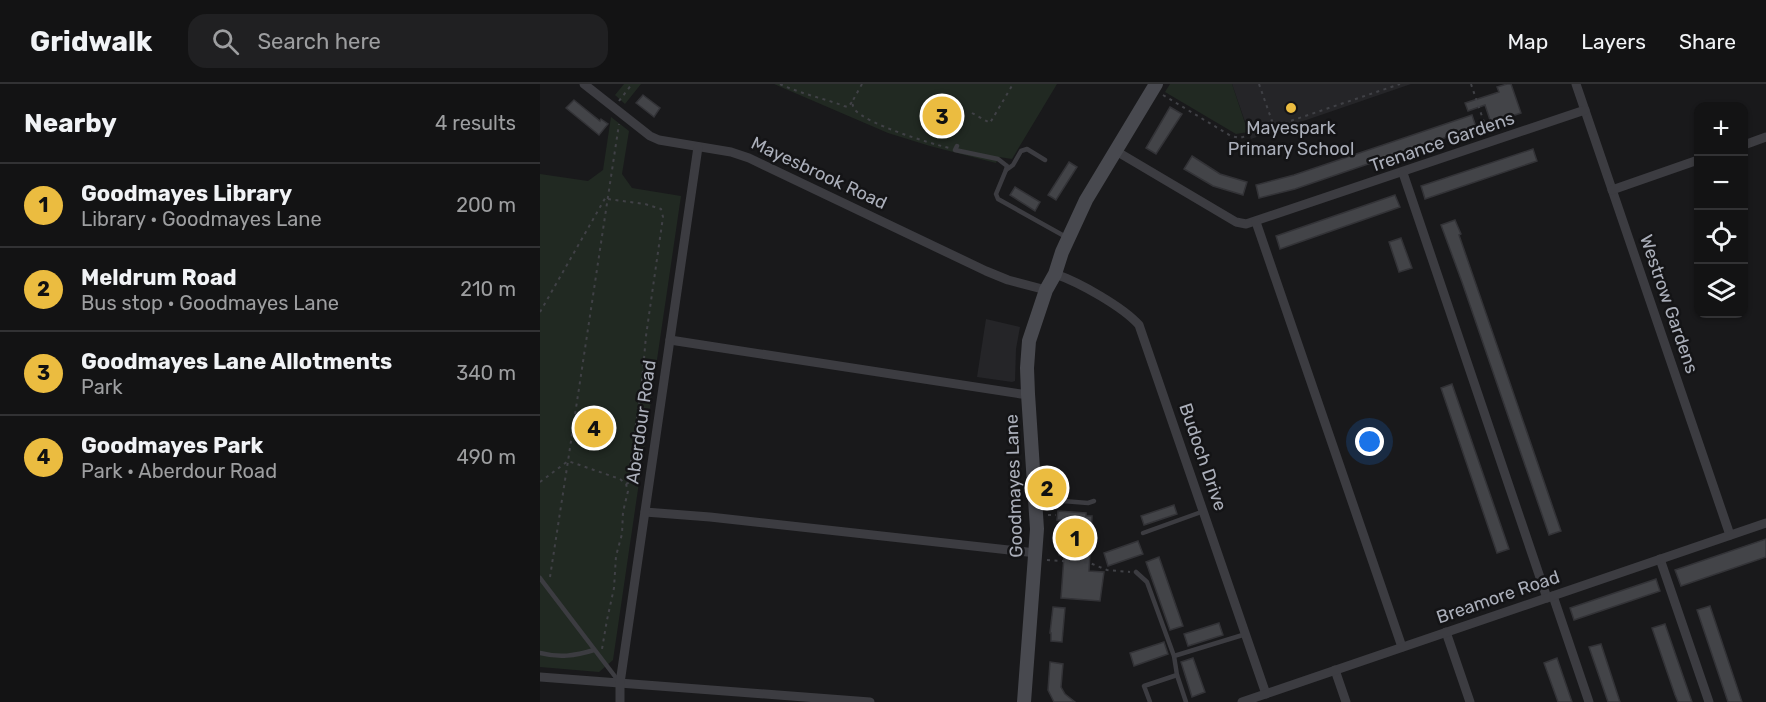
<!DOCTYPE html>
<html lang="en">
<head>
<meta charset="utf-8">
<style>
  body { margin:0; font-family:Rubik,sans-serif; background:#202022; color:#f1f3f6 }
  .controls { position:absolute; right:18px; top:18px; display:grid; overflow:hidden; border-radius:12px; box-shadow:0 2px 4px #0004 }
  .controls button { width:54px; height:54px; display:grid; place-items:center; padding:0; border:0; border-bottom:2px solid #323234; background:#131314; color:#f1f3f6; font:30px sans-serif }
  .you { position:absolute; left:830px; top:358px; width:21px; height:21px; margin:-15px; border:4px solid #fff; border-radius:50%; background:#1a73e8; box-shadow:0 0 0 9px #1a73e833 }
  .badge { display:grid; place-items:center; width:39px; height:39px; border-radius:50%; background:#ebbc40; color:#111; font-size:20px; font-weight:700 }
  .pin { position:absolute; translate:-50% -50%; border:3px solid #fff; box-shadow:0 2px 6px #0006 }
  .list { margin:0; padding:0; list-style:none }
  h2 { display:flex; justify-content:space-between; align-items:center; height:78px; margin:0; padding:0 24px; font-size:26px }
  h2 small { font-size:20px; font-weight:400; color:#9d9ea0 }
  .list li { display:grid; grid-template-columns:39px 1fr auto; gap:18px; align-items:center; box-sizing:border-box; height:84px; padding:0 24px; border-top:2px solid #323234 }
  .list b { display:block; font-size:22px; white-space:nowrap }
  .list p { margin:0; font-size:20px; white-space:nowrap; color:#9d9ea0 }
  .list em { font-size:20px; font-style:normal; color:#9d9ea0 }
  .icon { flex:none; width:33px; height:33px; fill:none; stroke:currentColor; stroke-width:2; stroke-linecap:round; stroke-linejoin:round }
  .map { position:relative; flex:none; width:1226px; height:618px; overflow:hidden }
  header { display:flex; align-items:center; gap:36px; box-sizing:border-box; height:84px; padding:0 30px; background:#131314; border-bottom:2px solid #323234 }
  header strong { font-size:28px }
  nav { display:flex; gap:33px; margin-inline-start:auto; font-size:21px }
  .search { width:420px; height:54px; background:#202022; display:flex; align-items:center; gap:15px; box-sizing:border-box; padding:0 21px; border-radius:18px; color:#9d9ea0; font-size:22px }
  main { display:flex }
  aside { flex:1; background:#131314 }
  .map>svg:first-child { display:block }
  .built { fill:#252528 }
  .green { fill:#212922 }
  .building { fill:#434448; stroke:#333337; stroke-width:1.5 }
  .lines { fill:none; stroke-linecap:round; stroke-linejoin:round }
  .path { stroke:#404146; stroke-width:2; stroke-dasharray:3 4.5; stroke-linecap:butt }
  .service { stroke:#3c3c41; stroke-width:4.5 }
  .minor { stroke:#3c3c41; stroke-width:9 }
  .secondary { stroke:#48494f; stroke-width:14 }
  .poi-dot { fill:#ebbc40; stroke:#141416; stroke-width:2 }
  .labels { text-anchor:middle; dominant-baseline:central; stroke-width:5; stroke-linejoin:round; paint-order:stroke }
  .poi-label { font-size:18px; fill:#abafba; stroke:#141416 }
  .street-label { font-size:18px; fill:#abafba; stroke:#141416 }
</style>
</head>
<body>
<header>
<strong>Gridwalk</strong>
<div class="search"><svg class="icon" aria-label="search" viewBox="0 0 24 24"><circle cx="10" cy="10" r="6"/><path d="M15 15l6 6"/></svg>Search here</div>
<nav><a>Map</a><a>Layers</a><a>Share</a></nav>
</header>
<main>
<aside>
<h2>Nearby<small>4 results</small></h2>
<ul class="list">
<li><span class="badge">1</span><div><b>Goodmayes Library</b><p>Library · Goodmayes Lane</p></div><em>200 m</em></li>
<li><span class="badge">2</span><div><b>Meldrum Road</b><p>Bus stop · Goodmayes Lane</p></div><em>210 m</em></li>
<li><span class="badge">3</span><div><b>Goodmayes Lane Allotments</b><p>Park</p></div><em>340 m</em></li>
<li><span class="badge">4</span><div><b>Goodmayes Park</b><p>Park · Aberdour Road</p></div><em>490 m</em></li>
</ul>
</aside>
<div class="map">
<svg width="1226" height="618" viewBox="0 0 1226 618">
  <rect width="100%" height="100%" fill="#19191b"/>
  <g class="built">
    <path d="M692 0H871L711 55Z"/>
    <path d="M446 235 480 243 476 265 475 297 472 298 437 293Z"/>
  </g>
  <g class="green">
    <path d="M84 0H101L85 20 75 11Z"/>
    <path d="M234 0H517L472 75 459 73 456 79 390 62 348 49Z"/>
    <path d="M630 0H692L708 48 696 50 625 8Z"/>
    <path d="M71 33 89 47 82 90 92 104 141 112 73 576 59 588 0 583V90L48 97 63 86Z"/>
  </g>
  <g class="building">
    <path d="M967 0H971L981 29 951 39 945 21 928 27 925 19 959 8 957 3Z"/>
    <path d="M103 11 120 24 114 33 96 19Z"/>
    <path d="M34 16 60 37 61 35 68 40 59 51 26 24Z"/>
    <path d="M630 23 642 30 616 70 606 64Z"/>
    <path d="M932 31 936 43 755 105 719 114 716 101 754 91Z"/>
    <path d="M993 65 997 77 885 115 881 102Z"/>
    <path d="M652 72 680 90 707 98 703 111 673 102 644 85Z"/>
    <path d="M529 78 537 83 516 116 508 111Z"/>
    <path d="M475 103 500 118 495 127 470 111Z"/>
    <path d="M855 111 860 123 740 165 736 152Z"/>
    <path d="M915 136 921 150 919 151 1021 447 1009 451 922 198 901 141Z"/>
    <path d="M861 154 872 184 859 188 849 158Z"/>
    <path d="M912 300 969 465 957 469 901 304Z"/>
    <path d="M634 421 637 430 604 441 601 432Z"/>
    <path d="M518 427 546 429V432H552L549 487 564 488 560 517 521 514 524 472 519 471 521 436H517Z"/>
    <path d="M1226 455V473L1141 502 1135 486Z"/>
    <path d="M598 457 603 470 568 482 564 469Z"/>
    <path d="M619 473 643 542 630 546 606 478Z"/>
    <path d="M1116 495 1120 507 1034 536 1030 524Z"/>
    <path d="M1170 522 1202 618H1188L1157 526Z"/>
    <path d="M513 523 525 524 522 558 511 557V549H510Z"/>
    <path d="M679 539 683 551 648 562 644 550Z"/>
    <path d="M1125 540 1152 618H1138L1135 611 1112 544Z"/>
    <path d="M624 558 628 570 594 582 590 569Z"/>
    <path d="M1061 560 1080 618H1068L1049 563Z"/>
    <path d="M653 574 665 608 652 613 641 578Z"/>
    <path d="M1017 574 1032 618H1018L1004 579Z"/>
    <path d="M510 578 523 580 521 603 525 610 535 618H514L508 606Z"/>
  </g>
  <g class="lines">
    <g class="path">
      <path d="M240 0C261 10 283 14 304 22L308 23 312 18"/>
      <path d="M322 0 312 18C313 22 313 23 315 26 329 41 389 59 409 64"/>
      <path d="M719 0 732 37 719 42"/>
      <path d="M931 0 948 50"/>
      <path d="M623 11 691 52 700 54 860 0"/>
      <path d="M79 17 92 0"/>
      <path d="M432 29 450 39 473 0"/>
      <path d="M68 115 105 120 121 125 123 133 106 252 102 297 88 399 86 400"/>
      <path d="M0 228 67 111"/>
      <path d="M0 398 28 377 79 40"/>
      <path d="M508 431H516"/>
      <path d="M507 476 550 479 567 486 590 488"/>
      <path d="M10 493 28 377 80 395 86 400 88 407 83 428 82 450 76 472 74 504 67 536 62 565"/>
    </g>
    <g class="service">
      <path d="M417 62 415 66 458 75 467 82 466 86 456 110 458 115 526 153"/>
      <path d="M466 86 473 81 481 67 487 65 505 76"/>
      <path d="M496 418 523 417 548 419 554 417"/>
      <path d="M603 449 664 427"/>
      <path d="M596 488 607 498 634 572 637 591 646 618"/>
      <path d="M0 494 80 599"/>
      <path d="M0 569C19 574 35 572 54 566"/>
      <path d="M634 572 706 550"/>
      <path d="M610 618 604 602 637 591"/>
    </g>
    <g class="minor">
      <path d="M44 0 110 52 119 56 191 68 209 74 446 187 468 196 506 206"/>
      <path d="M1036 0 1190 451"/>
      <path d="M1204 61 1226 53"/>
      <path d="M576 67 696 138 706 140 1045 26"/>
      <path d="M863 89 1007 514"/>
      <path d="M1072 106 1158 76"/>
      <path d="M716 138 862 563"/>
      <path d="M515 190C539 198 583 223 599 241L726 610"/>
      <path d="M130 256 481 310H488"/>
      <path d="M105 428 170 433 496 469"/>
      <path d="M1120 475 1169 618"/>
      <path d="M1013 512 1049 618"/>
      <path d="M906 548 930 618"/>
      <path d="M795 586 806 618"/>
      <path d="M0 593 330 618"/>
      <path d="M80 618V599L158 63"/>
      <path d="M702 618 1226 439"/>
    </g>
    <path class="secondary" d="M484 618 497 445 488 310 487 284 489 257 506 206 515 190 522 168 546 116 616 0"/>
  </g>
  <circle class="poi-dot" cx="751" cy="24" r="6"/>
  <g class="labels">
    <g class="poi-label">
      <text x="751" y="44">Mayespark<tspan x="751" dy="21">Primary School</tspan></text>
    </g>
    <g class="street-label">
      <text transform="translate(902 58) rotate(-19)">Trenance Gardens</text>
      <text transform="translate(279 89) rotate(25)">Mayesbrook Road</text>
      <text transform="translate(1129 220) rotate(71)">Westrow Gardens</text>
      <text transform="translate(101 338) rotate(-82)">Aberdour Road</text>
      <text transform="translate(663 373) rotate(71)">Budoch Drive</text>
      <text transform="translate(474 402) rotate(-92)">Goodmayes Lane</text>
      <text transform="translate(958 513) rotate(-19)">Breamore Road</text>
    </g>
  </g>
</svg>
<div class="controls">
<button>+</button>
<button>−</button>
<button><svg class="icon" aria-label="locate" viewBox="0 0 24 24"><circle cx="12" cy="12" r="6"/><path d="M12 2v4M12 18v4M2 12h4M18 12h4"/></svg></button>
<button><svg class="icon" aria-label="layers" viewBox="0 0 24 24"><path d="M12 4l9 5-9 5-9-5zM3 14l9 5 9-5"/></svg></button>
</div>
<div class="you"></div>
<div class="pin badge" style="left:535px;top:454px">1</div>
<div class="pin badge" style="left:507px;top:404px">2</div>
<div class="pin badge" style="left:402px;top:32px">3</div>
<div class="pin badge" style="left:54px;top:344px">4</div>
</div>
</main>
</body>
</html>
